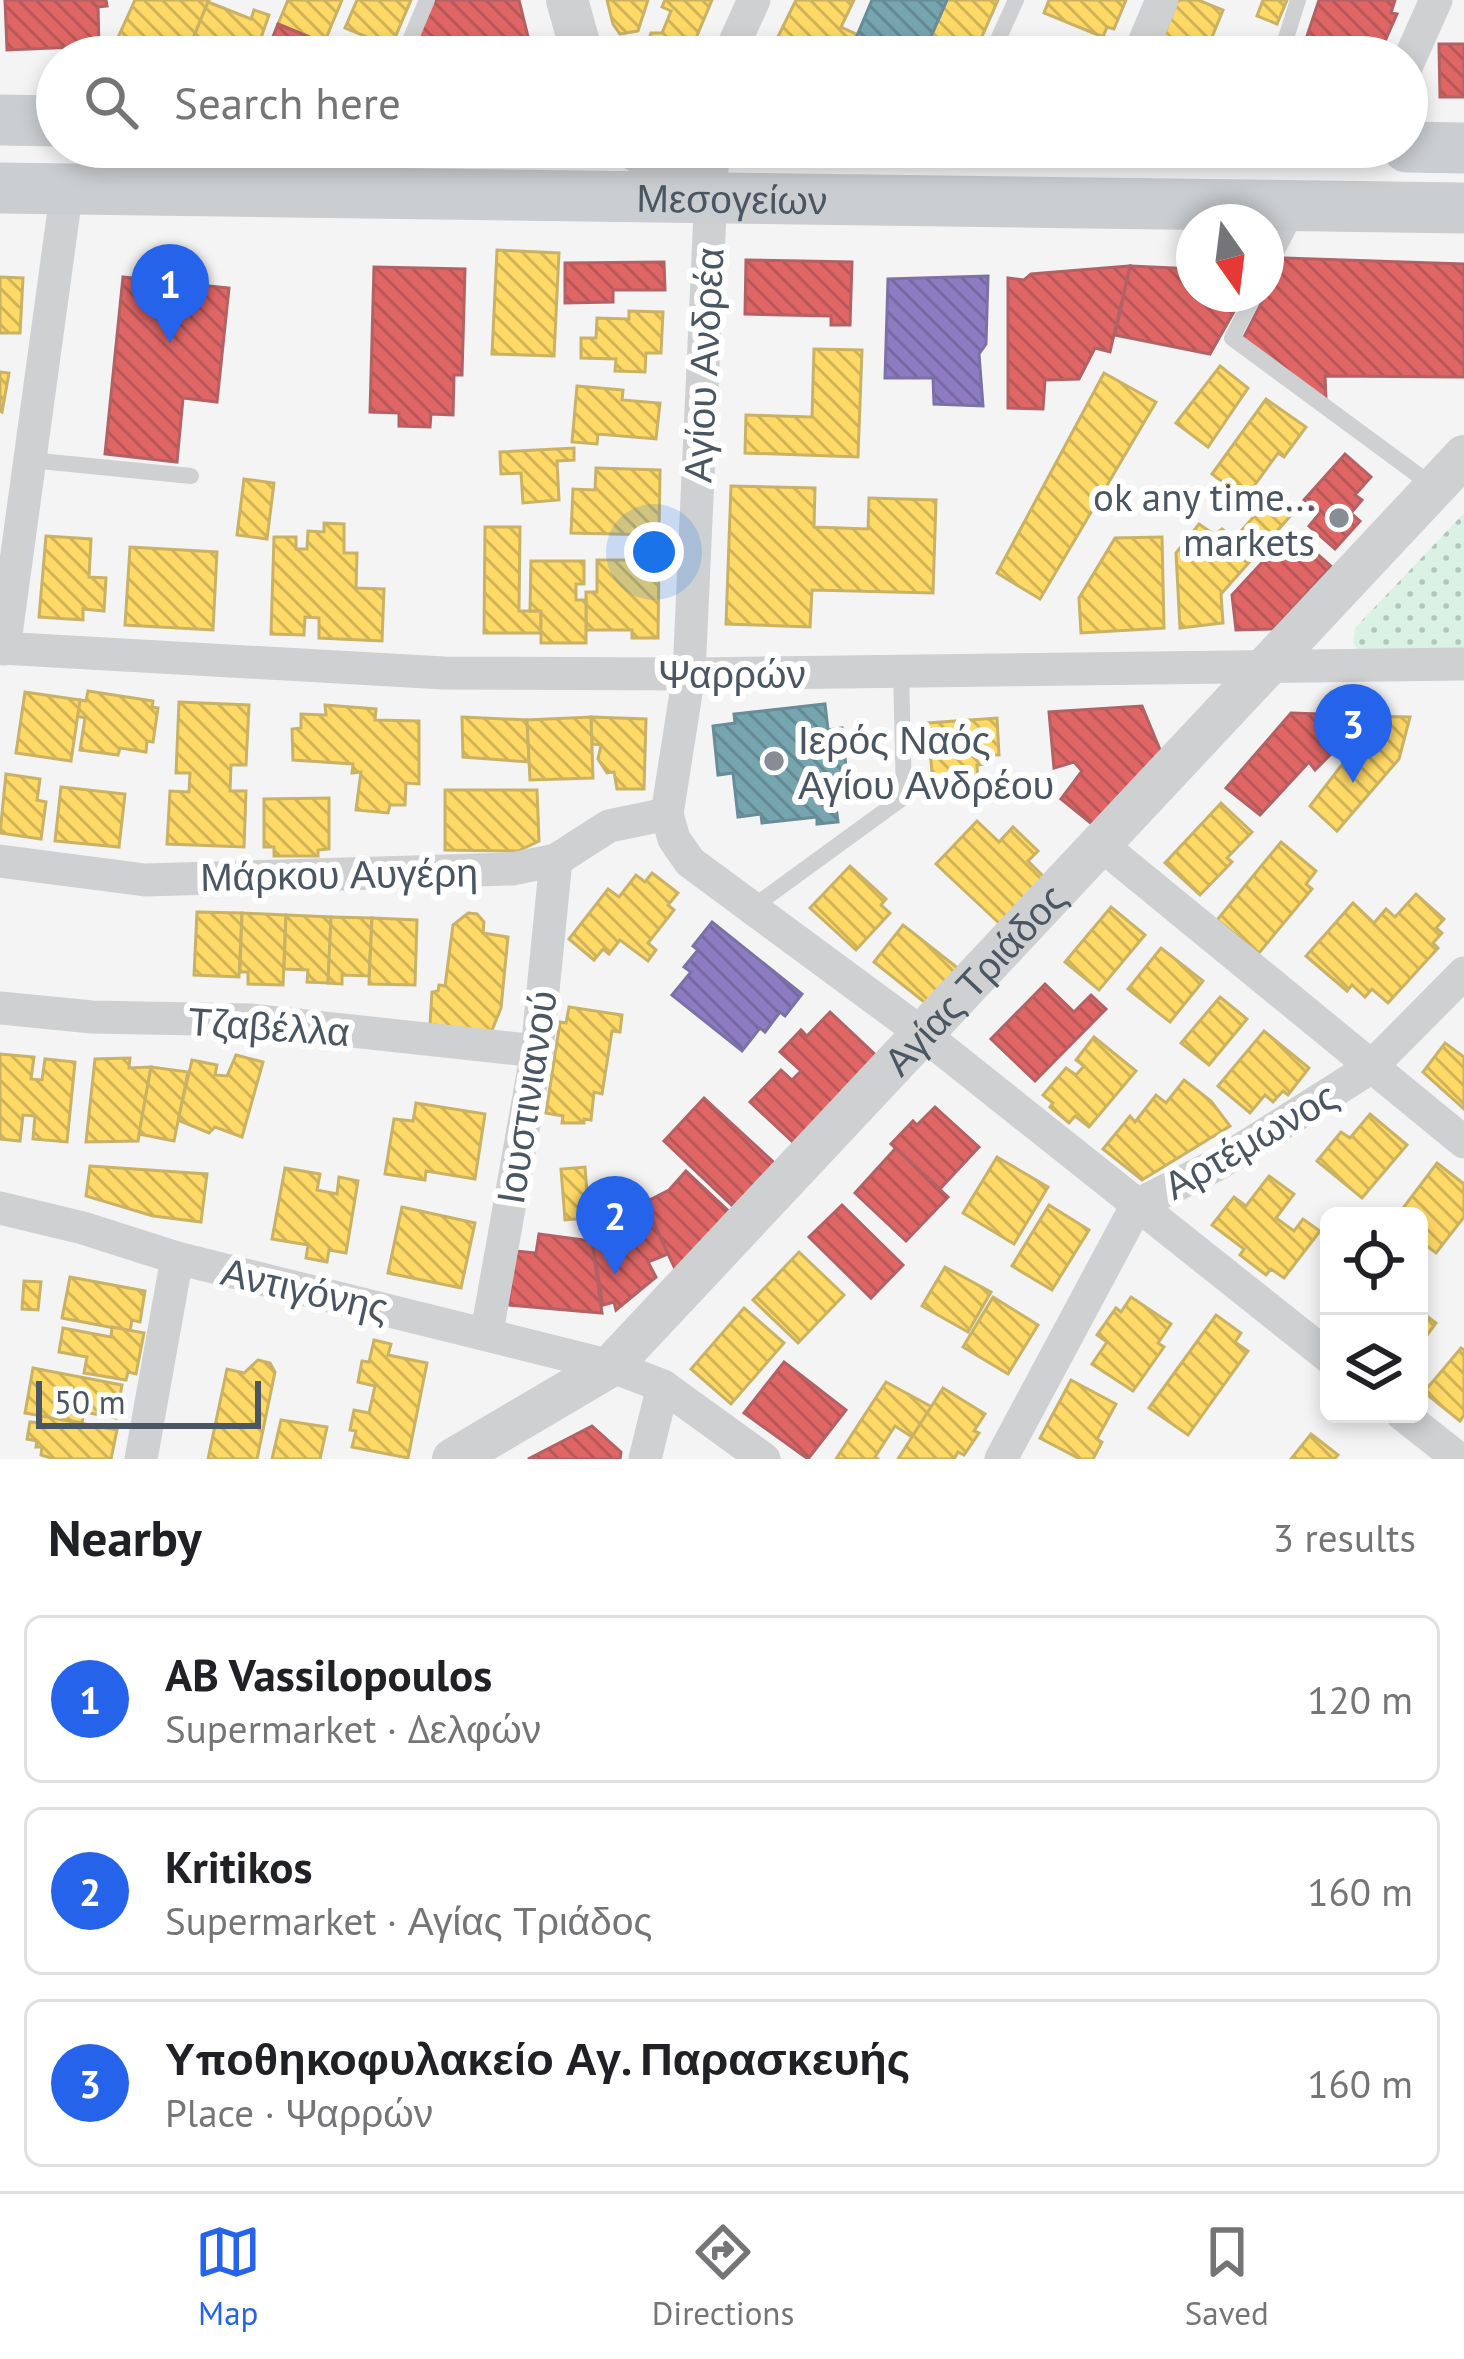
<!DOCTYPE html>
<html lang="en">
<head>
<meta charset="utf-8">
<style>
  body { margin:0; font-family:"PT Sans",sans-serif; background:#f6f6f6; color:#202124 }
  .controls { position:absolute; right:36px; bottom:36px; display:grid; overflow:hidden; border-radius:18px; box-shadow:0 6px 18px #0003 }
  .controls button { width:108px; height:108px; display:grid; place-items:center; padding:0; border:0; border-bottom:3px solid #e0e0e0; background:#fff; color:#202124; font:60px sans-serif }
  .compass { position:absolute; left:1176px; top:204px; width:108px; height:108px; border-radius:50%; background:#fff; box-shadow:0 6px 18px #0003; rotate:166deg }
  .scale { position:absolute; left:36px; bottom:30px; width:225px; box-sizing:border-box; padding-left:12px; border:6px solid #4a5661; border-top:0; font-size:33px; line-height:42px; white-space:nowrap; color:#4a5661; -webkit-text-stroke:9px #fff; paint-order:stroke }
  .you { position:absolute; left:654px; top:552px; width:42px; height:42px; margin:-30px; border:9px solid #fff; border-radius:50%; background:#1a73e8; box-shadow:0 0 0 18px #1a73e833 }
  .badge { display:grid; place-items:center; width:78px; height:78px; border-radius:50%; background:#2563eb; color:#fff; font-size:39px; font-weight:700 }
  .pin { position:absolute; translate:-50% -99px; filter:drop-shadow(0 3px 6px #0008) }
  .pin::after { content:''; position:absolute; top:63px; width:42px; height:36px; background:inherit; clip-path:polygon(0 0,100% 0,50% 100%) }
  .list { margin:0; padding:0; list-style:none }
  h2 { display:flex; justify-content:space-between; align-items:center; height:156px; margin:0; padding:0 48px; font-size:51px }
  h2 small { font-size:39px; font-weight:400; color:#757577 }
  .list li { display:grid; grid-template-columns:78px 1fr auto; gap:36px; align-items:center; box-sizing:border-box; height:168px; margin:0 24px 24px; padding:0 24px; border:3px solid #e0e0e0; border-radius:18px }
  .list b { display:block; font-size:45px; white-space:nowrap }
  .list p { margin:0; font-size:39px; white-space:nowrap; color:#757577 }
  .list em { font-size:39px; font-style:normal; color:#757577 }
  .icon { flex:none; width:66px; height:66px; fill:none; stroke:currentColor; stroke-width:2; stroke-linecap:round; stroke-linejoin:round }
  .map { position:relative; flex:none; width:1464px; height:1459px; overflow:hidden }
  .search { position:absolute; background:#fff; box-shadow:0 6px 18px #0003; left:36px; right:36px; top:36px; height:132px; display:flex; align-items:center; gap:30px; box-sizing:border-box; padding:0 42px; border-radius:66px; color:#757577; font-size:45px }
  .sheet { height:732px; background:#fff }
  nav { display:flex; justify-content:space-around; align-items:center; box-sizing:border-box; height:168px; border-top:3px solid #e0e0e0; background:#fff; font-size:33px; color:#757577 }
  nav a { display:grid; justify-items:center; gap:6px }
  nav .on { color:#2563eb }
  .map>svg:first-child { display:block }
  .park { fill:url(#park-dots) }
  .homes { fill:url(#homes-back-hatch); stroke:#c9b264; stroke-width:3 }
  .shops { fill:url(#shops-back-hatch); stroke:#b36164; stroke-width:3 }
  .offices { fill:url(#offices-back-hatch); stroke:#7a71a6; stroke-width:3 }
  .public { fill:url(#public-back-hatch); stroke:#698d98; stroke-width:3 }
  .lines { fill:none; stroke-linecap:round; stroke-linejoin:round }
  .service { stroke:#ced0d2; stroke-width:16 }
  .minor { stroke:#ced0d2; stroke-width:33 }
  .tertiary { stroke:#ced0d2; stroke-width:42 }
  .primary { stroke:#caced1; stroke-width:51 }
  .poi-dot { fill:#868d94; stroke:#fff; stroke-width:4.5 }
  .labels { text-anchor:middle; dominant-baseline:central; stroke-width:12; stroke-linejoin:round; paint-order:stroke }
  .street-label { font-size:39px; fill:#4a5661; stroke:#fff }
  .poi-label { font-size:39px; fill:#4a5661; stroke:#fff; text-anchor:end }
</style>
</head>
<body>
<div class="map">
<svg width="1464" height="1459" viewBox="0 0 1464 1459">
  <defs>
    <pattern id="park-dots" width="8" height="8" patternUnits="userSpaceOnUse" patternTransform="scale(3)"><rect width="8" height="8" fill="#d9f2e3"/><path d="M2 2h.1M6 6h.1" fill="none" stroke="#b2c7bb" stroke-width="1.8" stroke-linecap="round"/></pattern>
    <pattern id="homes-back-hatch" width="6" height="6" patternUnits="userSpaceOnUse" patternTransform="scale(3)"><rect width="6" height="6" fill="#ffd966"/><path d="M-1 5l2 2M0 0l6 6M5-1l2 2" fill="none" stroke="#d0b357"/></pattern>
    <pattern id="shops-back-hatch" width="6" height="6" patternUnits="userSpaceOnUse" patternTransform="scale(3)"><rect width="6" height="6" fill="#e06666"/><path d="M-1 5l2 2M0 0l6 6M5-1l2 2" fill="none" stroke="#b85757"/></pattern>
    <pattern id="offices-back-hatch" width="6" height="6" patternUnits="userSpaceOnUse" patternTransform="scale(3)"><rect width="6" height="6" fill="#8e7cc3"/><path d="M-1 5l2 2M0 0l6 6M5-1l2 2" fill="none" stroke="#7668a2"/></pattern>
    <pattern id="public-back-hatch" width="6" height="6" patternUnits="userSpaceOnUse" patternTransform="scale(3)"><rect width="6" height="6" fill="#76a5af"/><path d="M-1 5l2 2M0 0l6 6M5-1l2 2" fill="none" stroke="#638992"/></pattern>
  </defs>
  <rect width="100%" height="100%" fill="#f4f4f4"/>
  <path class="park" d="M1464 513V653L1359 651 1353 643 1355 628Z"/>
  <g class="homes">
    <path d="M135 0H209L189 48 115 44Z"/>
    <path d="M288 0H342L324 43 278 24Z"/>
    <path d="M357 0H411L391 47 345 28Z"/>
    <path d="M607 0H648L638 31 620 34 613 24Z"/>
    <path d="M665 0H712L688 57H643L651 33H662L671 11 662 7Z"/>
    <path d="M796 0H854L841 27 856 34 848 57H768Z"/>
    <path d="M947 0H998L973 57H922Z"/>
    <path d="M1049 0H1126L1114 29 1107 27 1103 37 1044 13Z"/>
    <path d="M1178 0H1198L1223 10 1204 57H1155Z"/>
    <path d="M1263 0H1287L1277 24 1257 16Z"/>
    <path d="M208 2 251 19 254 10 269 15 256 52 261 57 186 56Z"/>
    <path d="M497 250 559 253 554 356 492 354Z"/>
    <path d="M0 277 23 278 20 333H0Z"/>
    <path d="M629 311 663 312 661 353H646L645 372 615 371 616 359 581 358V338H596L597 318 629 319Z"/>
    <path d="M814 349 862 350 858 457 745 453 746 415 812 417Z"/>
    <path d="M1220 366 1248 388 1208 447 1176 423Z"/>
    <path d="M0 372 9 373 2 412 0 411Z"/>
    <path d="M1104 373 1156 402 1040 599 997 573Z"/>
    <path d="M577 386 623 390 622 400 660 403 656 439 598 434 597 444 572 442Z"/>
    <path d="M1266 399 1306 427 1284 457 1278 453 1249 493 1238 485 1234 491 1212 474Z"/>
    <path d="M574 448V460L557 461 559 500 523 503 521 473 501 474 500 452Z"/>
    <path d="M596 468 660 470 659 535 571 533 573 489 595 490Z"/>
    <path d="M244 479 274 483 267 539 237 535Z"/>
    <path d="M731 486 815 488 814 527 868 529 869 498 936 500 933 593 812 590 810 627 726 624Z"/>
    <path d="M1272 496 1293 513 1221 594 1223 623 1180 628 1176 553 1199 524 1215 535 1222 529 1234 539Z"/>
    <path d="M324 523 344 524V553H357L356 588 384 589 382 641 319 638V618L305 617 304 635 271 634 274 537H296V549H307L308 531 324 532Z"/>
    <path d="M485 527H520L519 611H541V633H484Z"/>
    <path d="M46 536 91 539 89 577 106 578 104 611 83 609V620L39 617Z"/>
    <path d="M1162 537 1164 628 1081 633 1079 598 1115 538Z"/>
    <path d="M130 547 217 552 213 630 125 625Z"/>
    <path d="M597 560H659L658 638H632V630H586V592H597Z"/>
    <path d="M531 561H584V584H576V600H586V643H541V611H530Z"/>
    <path d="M88 691 153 701 152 707 158 708 153 742 147 741 146 752 120 748 118 755 80 750 85 718 77 716 80 700 86 701Z"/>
    <path d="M25 692 80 700 71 761 16 753Z"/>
    <path d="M179 702 249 705 246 765H231L230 791H246L244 847 167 844 170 791 189 792 190 773H176Z"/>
    <path d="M325 705 376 709 375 720 419 721V784L406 783 405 805H390L388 813 356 810 361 772 352 773 353 764 293 760 292 729 301 728V714L326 715Z"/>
    <path d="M1365 716 1410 717 1399 759 1337 831 1310 806 1361 740Z"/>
    <path d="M462 717 527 720 529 762 463 757Z"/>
    <path d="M591 717 646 719 644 789H617L614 772 607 773 598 759 601 745 592 744Z"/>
    <path d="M591 717 593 778 530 780 527 720Z"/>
    <path d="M997 718 999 755H988L989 764 977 765 978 783 933 786 928 723Z"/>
    <path d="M6 774 40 779 37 800 46 802 41 839 0 833Z"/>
    <path d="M61 787 125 794 119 847 55 841Z"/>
    <path d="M445 790H537L539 841 518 851 445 850Z"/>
    <path d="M329 798V849L318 850V856H274V847H264V799Z"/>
    <path d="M1221 803 1252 832 1227 858 1232 862 1200 895 1165 863Z"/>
    <path d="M977 821 999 842 1013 827 1038 851 1028 861 1044 877 1000 924 936 864Z"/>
    <path d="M1281 842 1316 871 1306 884 1312 889 1259 953 1217 920Z"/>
    <path d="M850 866 886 899 881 905 890 913 856 950 810 908Z"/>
    <path d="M652 873 678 893 668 905 674 910 648 943 656 950 648 961 620 940 609 954 603 949 594 960 569 939 608 889 619 897 636 875 645 882Z"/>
    <path d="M1416 894 1444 919 1436 928 1442 933 1433 943 1438 948 1388 1003 1372 989 1365 997 1352 985 1347 991 1306 956 1353 903 1374 923 1386 909 1395 917Z"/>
    <path d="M1111 907 1145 935 1099 990 1065 962Z"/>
    <path d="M197 912 242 913 239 977 194 975Z"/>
    <path d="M242 913 286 915 283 985 248 984V972H240Z"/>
    <path d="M468 913 477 914 484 922 483 933 508 937 501 1008 490 1035 430 1024 432 992 438 991 439 985 445 986 453 925Z"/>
    <path d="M286 915 331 917 328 983 307 982 308 970 284 969Z"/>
    <path d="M331 917 372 918 369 976 342 975V984L328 983Z"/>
    <path d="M372 918 417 920 415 985 369 984Z"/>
    <path d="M903 925 959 969 929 1006 874 962Z"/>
    <path d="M1161 948 1203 981 1170 1022 1128 989Z"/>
    <path d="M1220 997 1247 1019 1209 1065 1181 1043Z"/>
    <path d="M569 1007 622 1015 620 1032 612 1031 602 1094 594 1092 591 1120 584 1119V1123H562L563 1116 546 1113 560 1022 566 1023Z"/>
    <path d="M1264 1031 1309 1068 1288 1095 1283 1091 1273 1102 1265 1095 1250 1113 1218 1086Z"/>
    <path d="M1094 1037 1136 1071 1089 1127 1075 1116 1069 1123 1050 1107 1053 1103 1043 1095 1066 1068 1076 1075 1084 1066 1076 1060Z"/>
    <path d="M1445 1043 1464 1057V1109L1423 1072Z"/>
    <path d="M0 1054 34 1057 31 1079 42 1080 45 1059 75 1062 67 1142 33 1139 35 1116 23 1115 20 1141 0 1139Z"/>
    <path d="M236 1055 263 1062 242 1137 215 1127 209 1133 178 1120 192 1060 217 1065 215 1075 227 1076Z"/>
    <path d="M130 1058 129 1068 151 1067 138 1141 86 1142 95 1059Z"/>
    <path d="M151 1067 188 1072 174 1141 139 1134Z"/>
    <path d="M1184 1080 1211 1101 1230 1126 1142 1180 1103 1149 1130 1116 1135 1122 1156 1095 1166 1103Z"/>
    <path d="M416 1103 485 1114 475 1179 426 1171 425 1180 385 1174 394 1119 413 1121Z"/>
    <path d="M1370 1114 1407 1145 1362 1198 1317 1161 1341 1132 1350 1138Z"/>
    <path d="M997 1157 1048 1187 1014 1244 963 1213Z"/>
    <path d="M1437 1163 1464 1184V1217L1436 1253 1419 1240V1216H1397Z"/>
    <path d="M90 1166 207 1174 201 1222 153 1216 86 1196Z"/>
    <path d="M585 1167 589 1218 565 1220 561 1169Z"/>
    <path d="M285 1168 320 1174 317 1190 337 1194 339 1177 358 1181 346 1253 329 1250 327 1262 306 1258 308 1245 272 1239Z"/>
    <path d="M1269 1176 1294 1194 1276 1218 1294 1231 1303 1219 1320 1231 1284 1278 1271 1269 1266 1275 1240 1255 1244 1249 1212 1225 1234 1197 1246 1206Z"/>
    <path d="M1049 1205 1089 1230 1052 1290 1012 1266Z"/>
    <path d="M402 1207 475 1223 461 1288 388 1273Z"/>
    <path d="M799 1252 844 1295 798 1343 753 1300Z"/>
    <path d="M945 1267 991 1292 968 1332 922 1306Z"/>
    <path d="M70 1277 145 1291 140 1322 132 1320 130 1331 62 1318Z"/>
    <path d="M24 1281 41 1282 38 1310 22 1309Z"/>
    <path d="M993 1297 1038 1325 1008 1374 963 1347Z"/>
    <path d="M1131 1297 1171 1324 1158 1343 1164 1347 1133 1391 1092 1364 1107 1342 1097 1335 1116 1308 1121 1312Z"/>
    <path d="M744 1308 784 1343 731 1404 691 1369Z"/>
    <path d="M1419 1310 1436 1323 1419 1346Z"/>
    <path d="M1216 1315 1241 1333 1235 1342 1248 1351 1188 1435 1149 1408Z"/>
    <path d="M112 1327 144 1333 136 1374 128 1372 126 1380 84 1373 87 1357 59 1352 63 1328 111 1337Z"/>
    <path d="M374 1340 391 1344 388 1355 427 1363 408 1458 352 1447 356 1431 350 1430 354 1410 369 1413 375 1386 358 1382 362 1361 369 1362Z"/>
    <path d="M1461 1348 1464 1350V1415L1460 1421 1424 1392Z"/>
    <path d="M258 1360 270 1363 275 1372 257 1459H208L227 1369 244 1373Z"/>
    <path d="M33 1368 122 1385 116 1418 84 1412 82 1423 25 1413Z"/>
    <path d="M1071 1380 1116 1404 1097 1439 1102 1442 1093 1459H1080L1040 1438Z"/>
    <path d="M886 1382 932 1407 912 1437 895 1426 875 1457 878 1459H836Z"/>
    <path d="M943 1388 985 1414 974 1431 979 1433 964 1455 958 1452 954 1459H898Z"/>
    <path d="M42 1416 117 1430 111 1459H54L41 1455 42 1447H36L37 1441 27 1439 30 1422 40 1423Z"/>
    <path d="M281 1420 327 1427 320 1459H272Z"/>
    <path d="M1311 1434 1338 1455 1334 1459H1291Z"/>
  </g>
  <g class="shops">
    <path d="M5 0H106L107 6 98 7 99 46 7 50Z"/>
    <path d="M433 0H519L533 57H425L412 47Z"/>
    <path d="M1319 0H1395L1391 13 1397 14 1378 57H1300Z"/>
    <path d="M278 24 324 43 318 57H265Z"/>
    <path d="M1026 43 1027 51 1062 53 1064 48 1085 49 1086 57H1122H998L1008 52 1009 45Z"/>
    <path d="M1439 44H1464V97H1440Z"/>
    <path d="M1284 258 1464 264V377L1325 376 1326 399 1243 339Z"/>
    <path d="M746 260 852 262 850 325H831V316L745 314Z"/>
    <path d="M664 262 665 290H613V302L565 303V263Z"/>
    <path d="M1130 266 1194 269V294H1244L1210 354 1115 335Z"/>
    <path d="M1130 266 1110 352 1095 348 1079 379 1045 380 1043 409 1008 408V278L1024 280 1031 274Z"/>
    <path d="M374 267 465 269 462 375H454L453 415 431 414 430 427 399 426V413L370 412Z"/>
    <path d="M123 277 229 288 217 402 183 398 177 462 105 454Z"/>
    <path d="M1345 454 1371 477 1355 495 1362 500 1351 513 1360 521 1335 549 1309 526 1319 514 1304 500Z"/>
    <path d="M1291 531 1331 566 1274 629 1236 630 1232 595Z"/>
    <path d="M1142 706 1163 757 1098 829 1061 799 1082 771 1074 762 1054 768 1049 712Z"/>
    <path d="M1291 713 1349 715 1341 744 1315 770 1309 762 1260 815 1226 788Z"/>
    <path d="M1045 984 1074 1012 1091 995 1106 1009 1035 1081 991 1039Z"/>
    <path d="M830 1012 880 1059 797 1146 750 1102 781 1070 792 1080 801 1071 780 1052 801 1030 807 1036Z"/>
    <path d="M704 1098 780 1168 739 1212 664 1141Z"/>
    <path d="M935 1107 979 1147 940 1189 891 1144 913 1121 917 1125Z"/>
    <path d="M896 1148 948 1197 906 1241 855 1193Z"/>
    <path d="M686 1171 735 1217 677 1273 644 1203 669 1190Z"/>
    <path d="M842 1205 903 1265 871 1298 809 1237Z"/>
    <path d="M651 1217 668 1254 648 1262 656 1277 616 1310 614 1302 603 1305 592 1241Z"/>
    <path d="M539 1234 592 1241 602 1313 509 1305 514 1251 536 1253Z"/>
    <path d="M784 1362 846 1410 808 1459 744 1413Z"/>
    <path d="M592 1426 621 1452 620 1459H528Z"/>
  </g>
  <g class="offices">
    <path d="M988 276 986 344 979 354 983 406 934 404 933 378H885L888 279Z"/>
    <path d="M712 922 802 994 785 1016 780 1012 765 1032 760 1028 742 1051 672 995 691 972 684 967 698 950 693 946Z"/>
  </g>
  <g class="public">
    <path d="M872 0H947L922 57H848Z"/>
    <path d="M825 704 828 730 842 728 849 797 835 799 838 822 817 824V817L762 823 761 814 738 817 733 773 718 775 713 726 735 723 734 714Z"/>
  </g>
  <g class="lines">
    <g class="service">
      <path d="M403 57 427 0"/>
      <path d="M990 57 1016 0"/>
      <path d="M1280 57 1298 0"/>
      <path d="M1266 272 1297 212"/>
      <path d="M1255 294 1232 338 1433 486"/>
      <path d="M30 460 191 476"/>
      <path d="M753 907 904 797 901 671"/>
    </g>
    <g class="minor">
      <path d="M728 57 754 0"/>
      <path d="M1138 57 1162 0"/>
      <path d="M1407 65 1436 0"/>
      <path d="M713 147 689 674 667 814 674 839 690 862 923 1034 1329 1357"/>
      <path d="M0 648 444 673 689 674 1464 664"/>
      <path d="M4 649 67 188"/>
      <path d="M1100 844 1464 1142"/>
      <path d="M0 861 145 880 512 869 556 860 609 826 667 814"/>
      <path d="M0 1008 92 1017 251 1020 537 1051"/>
      <path d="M0 1208 83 1228 177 1258 611 1366 663 1386 764 1459"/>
      <path d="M487 1332 537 1051 556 860"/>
      <path d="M1402 1414 1459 1459"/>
      <path d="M141 1459 177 1258"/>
      <path d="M645 1459 663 1386"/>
      <path d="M1001 1459 1137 1205 1218 1164 1370 1068 1464 973"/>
    </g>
    <g class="tertiary">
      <path d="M567 0 583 57"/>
      <path d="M630 147 711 196"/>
      <path id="s1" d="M453 1459 611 1366 1464 456"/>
    </g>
    <g class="primary">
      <path d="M0 120 57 121"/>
      <path d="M1407 147 1464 148"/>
      <path id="s2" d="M0 188 1464 208"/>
    </g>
  </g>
  <g class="poi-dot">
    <circle cx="1339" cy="518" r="12"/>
    <circle cx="774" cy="761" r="12"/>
  </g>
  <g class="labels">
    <g class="street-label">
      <text stroke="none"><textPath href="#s2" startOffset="732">Μεσογείων</textPath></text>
      <text transform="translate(703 365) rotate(-87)">Αγίου Ανδρέα</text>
      <text x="732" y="673">Ψαρρών</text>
      <text transform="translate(339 874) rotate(-1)">Μάρκου Αυγέρη</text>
      <text stroke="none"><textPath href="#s1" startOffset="714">Αγίας Τριάδος</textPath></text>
      <text transform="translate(269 1026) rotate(4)">Τζαβέλλα</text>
      <text transform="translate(526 1097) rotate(-81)">Ιουστινιανού</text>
      <text transform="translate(1250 1140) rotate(-30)">Αρτέμωνος</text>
      <text transform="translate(305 1289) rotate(13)">Αντιγόνης</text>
    </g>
    <g class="poi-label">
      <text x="1315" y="496">ok any time...<tspan x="1315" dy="45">markets</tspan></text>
      <text x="798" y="739" text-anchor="start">Ιερός Ναός<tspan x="798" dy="45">Αγίου Ανδρέου</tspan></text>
    </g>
  </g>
</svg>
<div class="controls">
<button><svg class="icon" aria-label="locate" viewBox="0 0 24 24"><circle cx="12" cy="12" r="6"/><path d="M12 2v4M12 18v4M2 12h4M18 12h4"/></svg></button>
<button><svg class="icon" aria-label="layers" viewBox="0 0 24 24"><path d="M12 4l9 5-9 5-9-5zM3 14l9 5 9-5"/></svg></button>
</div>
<svg class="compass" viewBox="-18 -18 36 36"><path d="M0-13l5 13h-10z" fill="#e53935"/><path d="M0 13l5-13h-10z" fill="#757577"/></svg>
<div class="scale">50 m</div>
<div class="you"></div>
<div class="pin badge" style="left:170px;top:343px">1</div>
<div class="pin badge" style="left:615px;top:1275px">2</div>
<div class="pin badge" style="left:1353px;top:783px">3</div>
<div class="search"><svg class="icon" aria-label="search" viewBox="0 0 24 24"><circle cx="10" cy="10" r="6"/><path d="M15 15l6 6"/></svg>Search here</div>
</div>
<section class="sheet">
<h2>Nearby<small>3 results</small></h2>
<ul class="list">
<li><span class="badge">1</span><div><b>AB Vassilopoulos</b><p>Supermarket · Δελφών</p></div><em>120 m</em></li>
<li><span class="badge">2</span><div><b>Kritikos</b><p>Supermarket · Αγίας Τριάδος</p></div><em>160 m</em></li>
<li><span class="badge">3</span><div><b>Υποθηκοφυλακείο Αγ. Παρασκευής</b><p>Place · Ψαρρών</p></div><em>160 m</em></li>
</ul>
</section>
<nav>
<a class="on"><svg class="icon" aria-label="map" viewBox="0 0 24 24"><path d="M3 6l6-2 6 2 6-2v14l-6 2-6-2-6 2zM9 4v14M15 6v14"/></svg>Map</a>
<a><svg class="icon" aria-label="directions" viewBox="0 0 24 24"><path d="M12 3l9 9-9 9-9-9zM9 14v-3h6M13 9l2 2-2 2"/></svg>Directions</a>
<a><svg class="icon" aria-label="saved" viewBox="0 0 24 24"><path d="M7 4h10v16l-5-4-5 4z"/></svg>Saved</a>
</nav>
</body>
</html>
